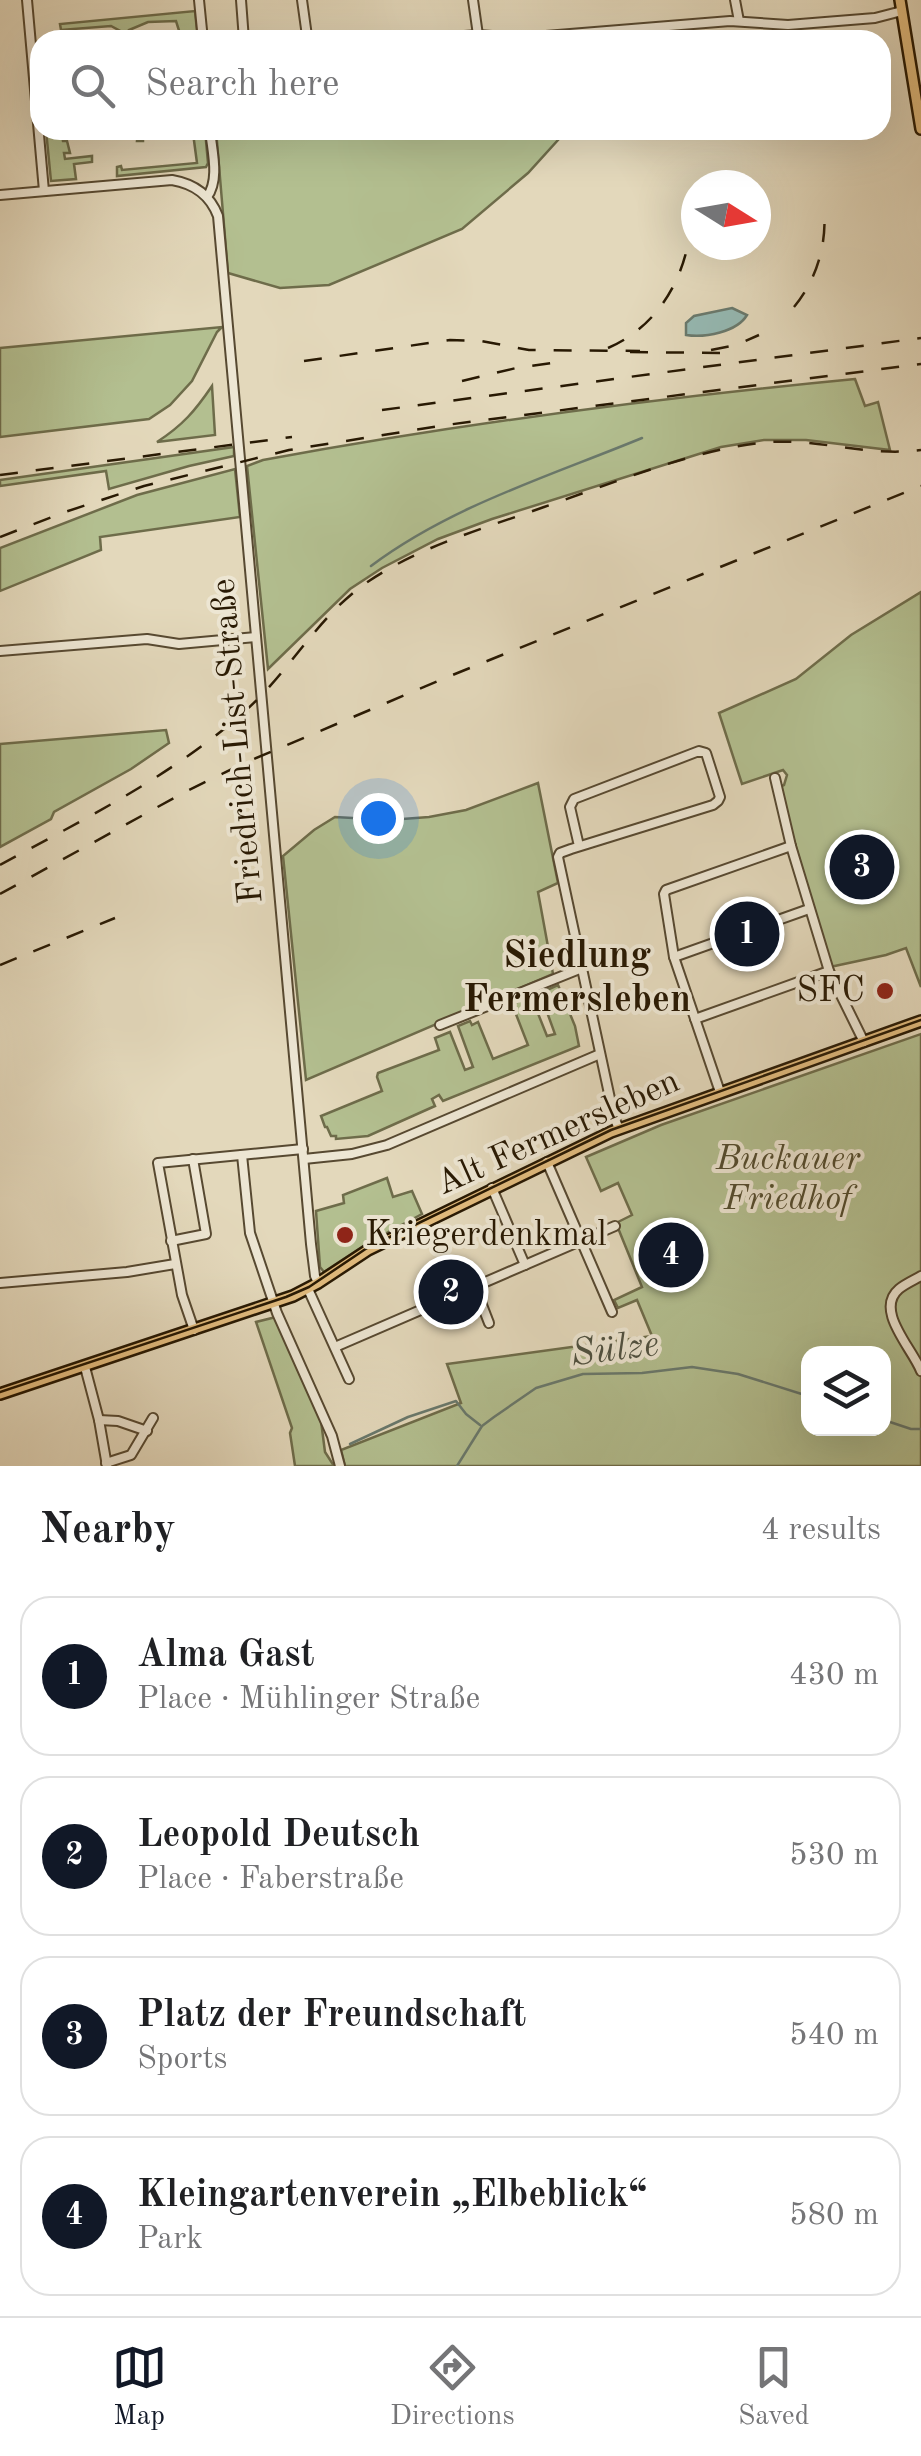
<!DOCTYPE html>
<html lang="en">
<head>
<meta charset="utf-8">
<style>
  body { margin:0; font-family:"Old Standard TT",serif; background:#f2f2f2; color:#202124 }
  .controls { position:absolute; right:30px; bottom:30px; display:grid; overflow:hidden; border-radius:20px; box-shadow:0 10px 40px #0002 }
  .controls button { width:90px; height:90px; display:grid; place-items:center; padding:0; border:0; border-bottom:2px solid #e0e0e0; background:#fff; color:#202124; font:50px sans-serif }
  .compass { position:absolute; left:681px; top:170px; width:90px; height:90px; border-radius:50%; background:#fff; box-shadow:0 10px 40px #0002; rotate:101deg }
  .you { position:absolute; left:378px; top:818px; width:35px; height:35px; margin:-25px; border:8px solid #fff; border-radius:50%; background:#1a73e8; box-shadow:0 0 0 15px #1a73e833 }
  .badge { display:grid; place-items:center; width:65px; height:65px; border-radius:50%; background:#111827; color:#fff; font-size:32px; font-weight:700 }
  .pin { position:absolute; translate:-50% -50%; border:5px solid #fff; box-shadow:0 2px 10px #0006 }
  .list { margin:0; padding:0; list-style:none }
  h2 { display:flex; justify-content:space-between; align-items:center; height:130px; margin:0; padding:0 40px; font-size:42px }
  h2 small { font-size:32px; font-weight:400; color:#757577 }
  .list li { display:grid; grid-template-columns:65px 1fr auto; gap:30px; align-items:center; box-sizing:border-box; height:160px; margin:0 20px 20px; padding:0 20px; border:2px solid #e0e0e0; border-radius:30px }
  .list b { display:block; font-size:38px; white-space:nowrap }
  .list p { margin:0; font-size:32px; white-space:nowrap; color:#757577 }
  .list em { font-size:32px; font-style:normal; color:#757577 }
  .icon { flex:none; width:55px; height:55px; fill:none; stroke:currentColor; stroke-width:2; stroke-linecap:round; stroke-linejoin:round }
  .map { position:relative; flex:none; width:921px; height:1466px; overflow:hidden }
  .search { position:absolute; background:#fff; box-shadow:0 10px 40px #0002; left:30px; right:30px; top:30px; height:110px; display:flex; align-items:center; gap:25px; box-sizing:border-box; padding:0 35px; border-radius:30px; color:#757577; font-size:38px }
  .sheet { height:850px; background:#fff }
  nav { display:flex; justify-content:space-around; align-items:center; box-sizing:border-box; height:140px; border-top:2px solid #e0e0e0; background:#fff; font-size:28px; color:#757577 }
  nav a { display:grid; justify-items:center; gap:5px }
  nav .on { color:#111827 }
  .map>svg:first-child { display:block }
  .green { fill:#b3bf90; stroke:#6e6c4a; stroke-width:2.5; fill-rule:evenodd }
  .water { fill:#95b9b3; stroke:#69796d; stroke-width:2.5 }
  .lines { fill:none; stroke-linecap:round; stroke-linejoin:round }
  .stream { stroke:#69796d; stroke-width:2.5 }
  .minor-casing { stroke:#574931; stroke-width:12 }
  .major-casing { stroke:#281903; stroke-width:14 }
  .minor { stroke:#ede6d3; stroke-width:8 }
  .major { stroke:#e2bc7e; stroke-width:9 }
  .tram { stroke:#281903; stroke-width:2.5 }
  .rail { stroke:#281903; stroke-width:2.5; stroke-dasharray:18 18; stroke-linecap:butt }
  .poi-dot { fill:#8f2418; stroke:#ede6d3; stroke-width:4 }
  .labels { text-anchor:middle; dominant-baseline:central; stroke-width:8; stroke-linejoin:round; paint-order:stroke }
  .street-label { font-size:35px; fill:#281903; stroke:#ede6d3 }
  .poi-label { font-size:35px; fill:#281903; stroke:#ede6d3; text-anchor:end }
  .park-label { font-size:35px; font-style:italic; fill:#524b2d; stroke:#ede6d3 }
  .neighbourhood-label { font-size:38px; font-weight:bold; fill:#281903; stroke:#ede6d3 }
  .water-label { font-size:38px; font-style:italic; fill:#4e5141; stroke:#ede6d3 }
</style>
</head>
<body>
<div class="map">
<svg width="921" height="1466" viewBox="0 0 921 1466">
  <rect width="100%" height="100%" fill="#e3d8bb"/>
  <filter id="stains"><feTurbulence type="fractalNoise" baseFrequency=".002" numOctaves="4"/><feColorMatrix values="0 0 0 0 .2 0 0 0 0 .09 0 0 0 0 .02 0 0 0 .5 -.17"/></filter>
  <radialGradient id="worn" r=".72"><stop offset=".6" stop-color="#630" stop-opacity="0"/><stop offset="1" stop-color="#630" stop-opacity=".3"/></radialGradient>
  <g class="green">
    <path d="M195 11 198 40H182L176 21 148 22 129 30 130 34 128 35 111 26 61 30 60 24Z"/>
    <path d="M46 130H66V133L62 134 63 141H67L70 153H64L65 159 92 156V162L74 164 76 179 51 181Z"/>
    <path d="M138 130H145L146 133 164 130H205L208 163 206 167 117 176V167L121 166 122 170 197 163 193 133 143 137V141H137Z"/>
    <path d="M216 130H567L528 173 462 229 329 285 280 288 228 273Z"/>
    <path d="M222 327 217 332 192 381 170 405 149 419 0 437V348Z"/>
    <path d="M855 379 865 406 878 402 890 450 806 440H764L721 447 492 519 438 539 382 568 350 589 268 669 247 466 263 460C459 424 657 398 855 379Z"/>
    <path d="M212 386 215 435 157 442C183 425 195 411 212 386Z"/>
    <path d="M234 447V456L189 466 109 489 106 471 0 486V480Z"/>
    <path d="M235 469 240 517 100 537 101 550 0 591V548L137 495Z"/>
    <path d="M921 592V987L906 948 886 955 830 967 779 787 784 785 787 775 783 770 742 784 719 713 796 679 851 635Z"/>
    <path d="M166 730 169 743 131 769 54 812 51 819 0 847V744Z"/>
    <path d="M538 783 558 883 538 892 553 974 306 1080 283 856 314 830 335 817 389 820 429 817 466 810Z"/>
    <path d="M558 985 575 1026 579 1046 443 1101 439 1095 432 1099 435 1106 368 1136 336 1139V1136H331L327 1127H325L321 1116 382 1091 377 1077 378 1073 439 1050 435 1038 450 1032 465 1070 473 1067 458 1026 470 1021 472 1025 478 1022 493 1059 528 1045 512 1004 531 996 547 1036 555 1034 540 993Z"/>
    <path d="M921 1034V1466H345L341 1450 461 1403 447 1364 652 1336 637 1300 618 1308 614 1300 642 1287 616 1223 632 1215 618 1183 601 1191 586 1157 661 1125ZM808 1354H884V1428H808Z"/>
    <path d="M387 1178 393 1197 412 1191 422 1214 368 1243 324 1272 320 1267 316 1211 344 1203 343 1195Z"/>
    <path d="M276 1317 321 1421 325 1452 334 1466H295L290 1433 292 1428 256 1322Z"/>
  </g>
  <path class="water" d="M732 308 747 315C737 332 705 338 686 335V323L694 316Z"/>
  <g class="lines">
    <g class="stream">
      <path d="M371 566C451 506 550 476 642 438"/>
      <path d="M884 1420 911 1429H921"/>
      <path d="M350 1444 408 1417 456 1401 466 1414 480 1425"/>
      <path d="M457 1466 482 1426 494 1417 536 1388 583 1374 642 1373 692 1367 738 1374 808 1396"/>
    </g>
    <defs>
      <g id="minor">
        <path d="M27 0 44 191"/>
        <path d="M199 0 203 40"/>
        <path d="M241 0 244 40"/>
        <path d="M302 0 307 36 325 40"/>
        <path d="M473 0 478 35"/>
        <path d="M735 0 739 21"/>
        <path d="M409 40 478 35 521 38 730 21 788 25 875 18 902 11"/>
        <path d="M0 195 172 180C195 184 210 195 218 216L311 1244 315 1276 318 1283"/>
        <path d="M207 197C220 179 212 151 210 130"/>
        <path d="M0 651 147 639 179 644 256 637"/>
        <path d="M775 778 791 846 829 971 864 1042"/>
        <path d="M579 846 570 807 574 799 699 751 706 753 720 797 718 801 713 805 571 849 560 853 558 857 614 1117 619 1129"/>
        <path d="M674 957 809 909"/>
        <path d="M695 1019 829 971"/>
        <path d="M440 1025 582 968"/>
        <path d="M720 1092 674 957 664 894 666 890 791 846"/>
        <path d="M242 1155 250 1233 277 1313 332 1436 340 1466"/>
        <path d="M304 1159 352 1154 387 1145 600 1054"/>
        <path d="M547 1162 612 1312"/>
        <path d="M492 1188 525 1265"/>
        <path d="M171 1241 206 1234 193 1159"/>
        <path d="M921 1276C914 1280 905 1284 899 1289 874 1310 912 1348 921 1371"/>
        <path d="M0 1283 127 1272 175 1264"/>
        <path d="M475 1287 489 1323"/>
        <path d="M308 1289 349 1379"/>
        <path d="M194 1330 182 1295 158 1163 303 1149"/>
        <path d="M335 1347 615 1226"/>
        <path d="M85 1367 99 1420 107 1466"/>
        <path d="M99 1420 118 1421 147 1431"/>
        <path d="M106 1463 131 1455 153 1418"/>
      </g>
      <g id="major">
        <path d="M900 0 921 129"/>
        <path d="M0 1394 293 1296 318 1283 368 1250 611 1132 921 1021"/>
      </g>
    </defs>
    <use href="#minor" class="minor-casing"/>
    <use href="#major" class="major-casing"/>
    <use href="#minor" class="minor"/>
    <use href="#major" class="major"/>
    <path class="tram" d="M0 1392 286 1297 309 1287 367 1248 611 1130 921 1020"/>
    <g class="rail">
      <path d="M794 307C817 279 827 244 824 209"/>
      <path d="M608 348C659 326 687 276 691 222"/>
      <path d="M711 350 736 345 759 335"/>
      <path d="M630 352 725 353"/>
      <path d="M304 361 450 340 481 341 529 350 640 351"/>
      <path d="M462 381 516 368 566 361"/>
      <path d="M382 410 921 338"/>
      <path d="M0 475 292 437"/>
      <path d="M0 537 65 512 144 486 289 450 446 425 921 364"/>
      <path d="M0 865C84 819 172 776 244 712 290 672 318 615 369 581 421 546 485 528 544 507 611 484 700 447 770 442 822 439 868 457 921 450"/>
      <path d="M0 894 183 793 242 764 450 676 921 486"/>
      <path d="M0 965 115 918"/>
    </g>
  </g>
  <g class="poi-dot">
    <circle cx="885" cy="991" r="10"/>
    <circle cx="345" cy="1235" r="10"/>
  </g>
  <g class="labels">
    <g class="street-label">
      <text transform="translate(238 741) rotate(-95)">Friedrich-List-Straße</text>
      <text transform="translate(558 1133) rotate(-24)">Alt Fermersleben</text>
    </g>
    <g class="poi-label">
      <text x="865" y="991">SFC</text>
      <text x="365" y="1235" text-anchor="start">Kriegerdenkmal</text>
    </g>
    <g class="park-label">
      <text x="788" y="1159">Buckauer<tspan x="788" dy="40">Friedhof</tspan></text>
    </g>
    <g class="neighbourhood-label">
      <text x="577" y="957">Siedlung<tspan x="577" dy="44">Fermersleben</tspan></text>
    </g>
    <g class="water-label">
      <text transform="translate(615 1350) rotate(-7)">Sülze</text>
    </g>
  </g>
  <rect width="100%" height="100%" filter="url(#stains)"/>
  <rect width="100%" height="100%" fill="url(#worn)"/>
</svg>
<div class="controls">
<button><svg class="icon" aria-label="layers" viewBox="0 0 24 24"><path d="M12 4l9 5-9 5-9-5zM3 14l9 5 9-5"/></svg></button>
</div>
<svg class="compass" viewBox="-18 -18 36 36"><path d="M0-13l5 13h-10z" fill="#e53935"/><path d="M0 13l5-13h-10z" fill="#757577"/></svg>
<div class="you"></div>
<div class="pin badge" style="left:747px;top:934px">1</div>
<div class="pin badge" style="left:451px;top:1292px">2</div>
<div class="pin badge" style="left:862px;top:867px">3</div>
<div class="pin badge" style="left:671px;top:1255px">4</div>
<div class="search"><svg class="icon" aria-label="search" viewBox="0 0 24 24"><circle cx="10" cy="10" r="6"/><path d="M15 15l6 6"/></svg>Search here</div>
</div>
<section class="sheet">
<h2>Nearby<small>4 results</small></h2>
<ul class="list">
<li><span class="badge">1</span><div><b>Alma Gast</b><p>Place · Mühlinger Straße</p></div><em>430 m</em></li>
<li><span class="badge">2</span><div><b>Leopold Deutsch</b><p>Place · Faberstraße</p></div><em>530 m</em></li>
<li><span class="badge">3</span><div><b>Platz der Freundschaft</b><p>Sports</p></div><em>540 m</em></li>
<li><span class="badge">4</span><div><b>Kleingartenverein „Elbeblick“</b><p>Park</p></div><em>580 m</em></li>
</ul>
</section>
<nav>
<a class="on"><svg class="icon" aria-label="map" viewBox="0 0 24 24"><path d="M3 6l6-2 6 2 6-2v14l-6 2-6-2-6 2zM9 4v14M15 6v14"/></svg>Map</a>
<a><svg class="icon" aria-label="directions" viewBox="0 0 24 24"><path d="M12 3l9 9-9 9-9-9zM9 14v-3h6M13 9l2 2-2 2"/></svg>Directions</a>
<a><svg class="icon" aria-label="saved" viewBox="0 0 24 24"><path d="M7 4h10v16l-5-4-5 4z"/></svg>Saved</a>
</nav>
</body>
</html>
